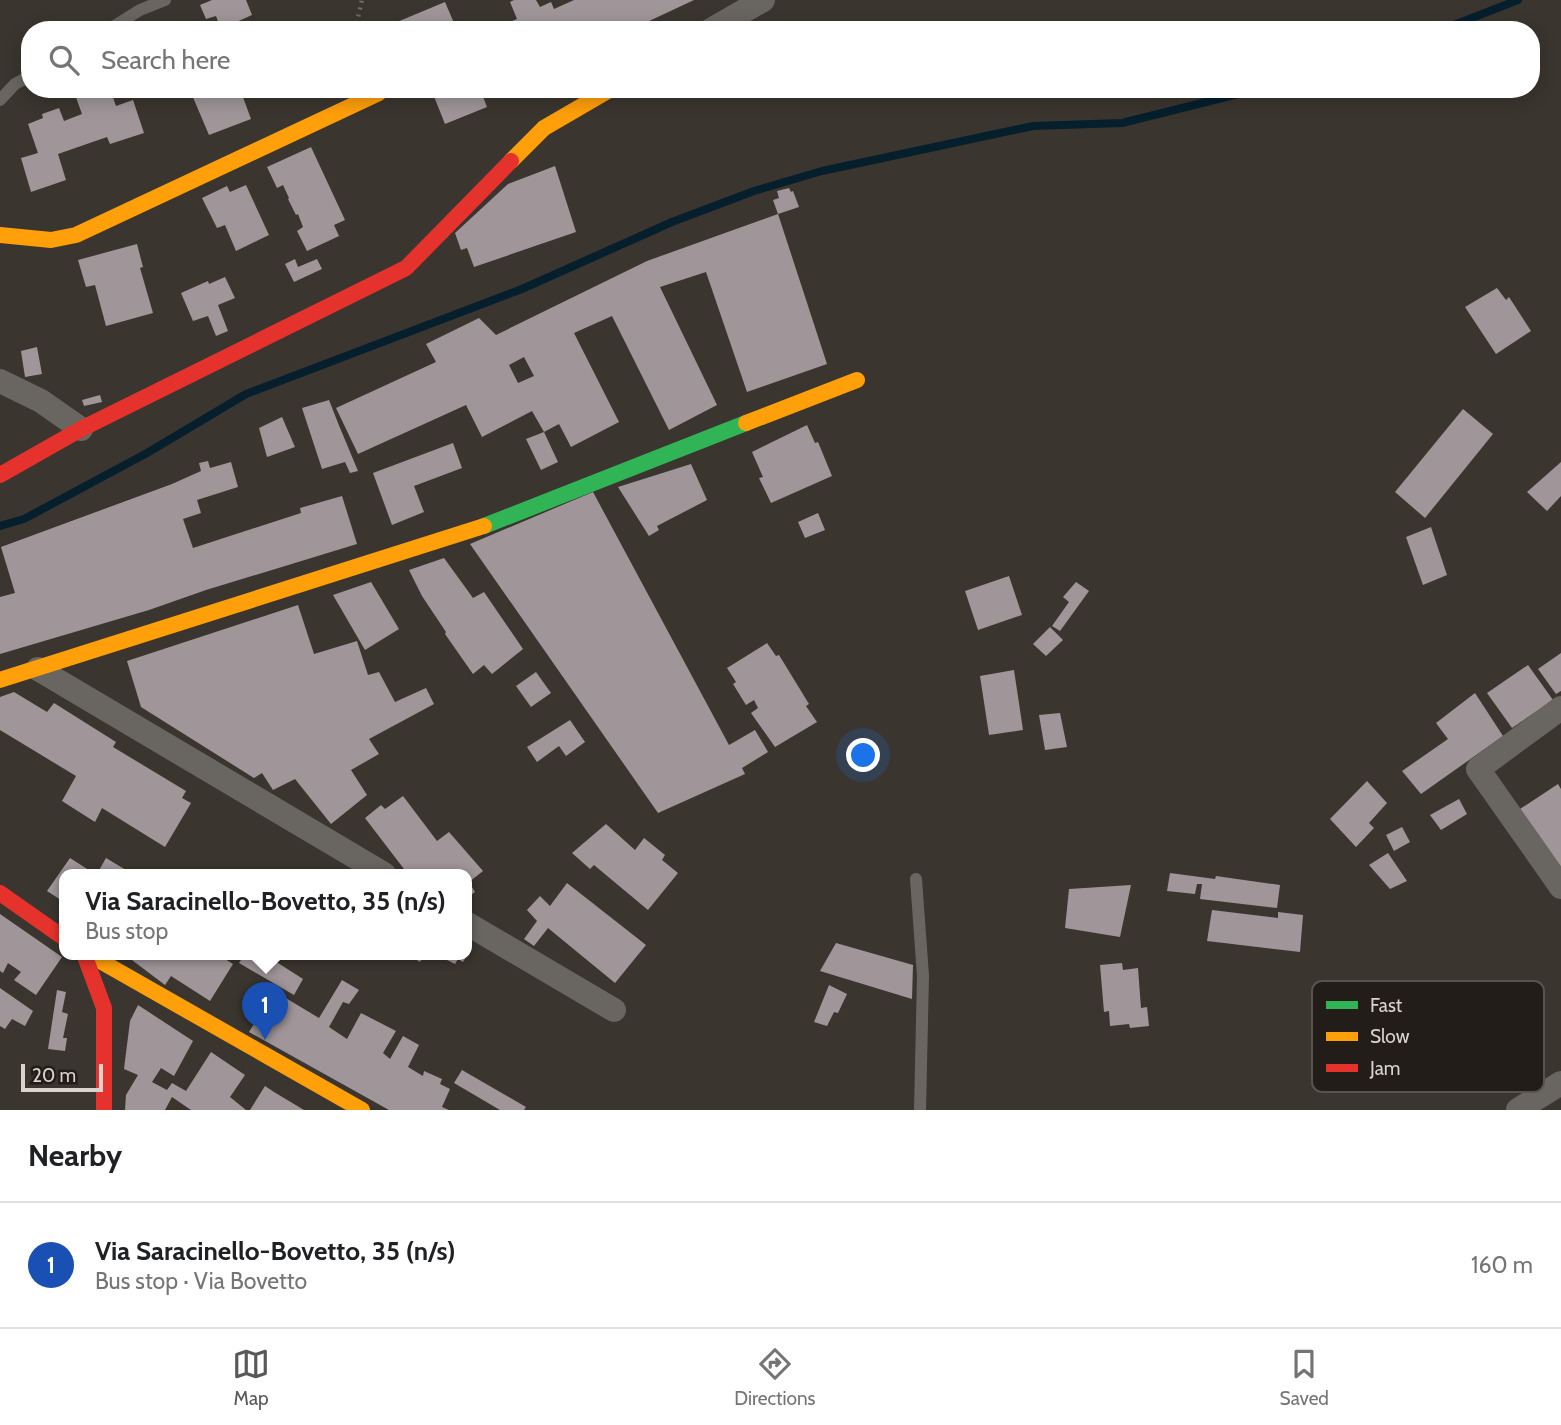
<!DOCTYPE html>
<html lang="en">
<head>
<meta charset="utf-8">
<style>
  body { margin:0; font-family:Cabin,sans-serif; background:#f2f2f2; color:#202124 }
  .scale { position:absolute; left:21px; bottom:18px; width:82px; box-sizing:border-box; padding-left:7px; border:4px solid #dad2cc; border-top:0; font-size:19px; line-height:24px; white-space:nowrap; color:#dad2cc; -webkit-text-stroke:5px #221d18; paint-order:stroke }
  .you { position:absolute; left:864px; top:756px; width:24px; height:24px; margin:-18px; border:5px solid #fff; border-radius:50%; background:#1a73e8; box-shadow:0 0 0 10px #1a73e833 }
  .badge { display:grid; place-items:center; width:46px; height:46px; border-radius:50%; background:#5a5857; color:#fff; font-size:23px; font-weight:700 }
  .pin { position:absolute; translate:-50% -58px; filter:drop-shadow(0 2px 4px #0008) }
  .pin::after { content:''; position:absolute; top:37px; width:24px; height:21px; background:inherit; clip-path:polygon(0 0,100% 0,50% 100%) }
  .popup { position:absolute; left:59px; top:869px; width:413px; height:91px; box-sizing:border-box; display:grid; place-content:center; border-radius:14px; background:#fff; filter:drop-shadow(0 2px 5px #0005); font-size:23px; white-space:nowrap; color:#757577 }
  .popup b { font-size:26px; color:#202124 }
  .popup::after { content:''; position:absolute; left:50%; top:100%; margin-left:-14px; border:14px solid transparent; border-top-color:#fff }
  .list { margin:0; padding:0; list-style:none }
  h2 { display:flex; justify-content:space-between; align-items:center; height:91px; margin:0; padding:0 28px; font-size:30px }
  h2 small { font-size:23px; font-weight:400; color:#757577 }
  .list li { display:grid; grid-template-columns:46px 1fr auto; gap:21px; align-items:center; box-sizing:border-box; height:126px; padding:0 28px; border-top:2px solid #e0e0e0 }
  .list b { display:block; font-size:26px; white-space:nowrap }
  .list p { margin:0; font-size:23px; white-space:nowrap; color:#757577 }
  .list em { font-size:23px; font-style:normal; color:#757577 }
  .icon { flex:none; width:38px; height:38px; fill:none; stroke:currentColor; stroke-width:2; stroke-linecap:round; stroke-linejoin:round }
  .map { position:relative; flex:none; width:1561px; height:1110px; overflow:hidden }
  .search { position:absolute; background:#fff; box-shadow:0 4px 18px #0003; left:21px; right:21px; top:21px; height:77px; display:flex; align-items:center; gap:18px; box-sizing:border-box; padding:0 24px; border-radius:28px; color:#757577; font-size:26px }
  .sheet { height:217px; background:#fff }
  nav { display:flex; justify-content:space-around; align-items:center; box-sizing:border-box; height:98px; border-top:2px solid #e0e0e0; background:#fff; font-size:19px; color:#757577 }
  nav a { display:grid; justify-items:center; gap:4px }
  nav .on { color:#5a5857 }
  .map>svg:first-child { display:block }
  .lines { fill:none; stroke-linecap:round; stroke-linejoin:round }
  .stream { stroke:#051f2d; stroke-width:8 }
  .building { fill:#a09699; fill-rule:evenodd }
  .path { stroke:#6d6965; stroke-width:4.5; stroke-dasharray:2 5; stroke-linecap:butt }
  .lane { stroke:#696560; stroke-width:12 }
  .street { stroke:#696560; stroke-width:24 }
  .fast { stroke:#30b455; stroke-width:16 }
  .slow { stroke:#ff9f0a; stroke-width:16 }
  .jam { stroke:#e5322d; stroke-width:16 }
  .key { fill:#221d18; stroke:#59534e; stroke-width:2 }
  .key-label { font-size:19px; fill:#dad2cc }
</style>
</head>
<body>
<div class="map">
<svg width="1561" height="1110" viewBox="0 0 1561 1110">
  <rect width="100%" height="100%" fill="#3b352f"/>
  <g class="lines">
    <g class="stream">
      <path d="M1441 30 1518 0"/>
      <path d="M0 526 24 519 147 453 246 394 522 289 672 222 754 191 822 171 1033 126 1122 123 1258 89"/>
    </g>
  </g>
  <g class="building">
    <path d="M212 0H246L252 15 221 29 216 16 206 19 200 5Z"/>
    <path d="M514 0H536L540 7 551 2 554 9 574 0H694L630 30H491L517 19 510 2Z"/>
    <path d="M445 2 457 30H400L397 22Z"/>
    <path d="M73 89H110L116 106 133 100 144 133 110 144 107 137 58 154 66 180 31 192 21 158 38 153 28 124 43 118 42 114 59 108 64 121 82 114Z"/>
    <path d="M181 89H240L251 119 209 135 192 95 185 98Z"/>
    <path d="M431 89H480L487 107 445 124Z"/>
    <path d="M311 147 345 220 334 225 339 236 307 251 297 231 303 227 298 214 296 215 288 199 289 198 283 185 277 188 267 167Z"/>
    <path d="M555 166 576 232 474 267 467 248 461 250 455 233 508 184Z"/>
    <path d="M246 185 269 235 236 251 225 225 217 228 202 198 227 186 230 192Z"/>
    <path d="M789 188 791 192 793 191 799 207 778 214 827 364 747 392 706 272 660 287 717 405 669 430 612 316 574 333 619 422 571 447 559 424 544 432 532 411 482 437 466 405 358 454 336 408 436 362 426 344 479 318 496 335 647 261 778 214 773 200 779 198 777 191ZM524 357 534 376 518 383 509 365Z"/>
    <path d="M137 244 143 267 140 268 153 313 106 326 95 285 86 287 78 260Z"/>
    <path d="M295 259 298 267 317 259 322 269 294 282 285 264Z"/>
    <path d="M225 277 235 298 218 305 228 331 216 336 208 316 193 321 181 293 208 281 209 284Z"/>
    <path d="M1497 288 1506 300 1509 297 1531 331 1496 354 1465 307Z"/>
    <path d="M37 347 42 374 25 377 21 351Z"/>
    <path d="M100 395 102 402 84 406 82 400Z"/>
    <path d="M329 400 338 423 358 471 350 473 345 462 322 469 302 408Z"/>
    <path d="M1463 409 1493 434 1425 518 1395 492Z"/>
    <path d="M282 417 295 447 267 457 259 428Z"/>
    <path d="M807 425 815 443 818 442 832 476 771 503 759 478 763 477 752 452Z"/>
    <path d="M544 432 558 462 541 470 526 439Z"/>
    <path d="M453 443 462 468 414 486 424 512 392 525 373 473Z"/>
    <path d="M208 461 210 468 231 462 238 487 197 500 201 513 183 519 193 548 301 513 300 508 342 496 357 544 206 590 149 610 0 654V597L15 593 1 547 172 484 201 471 199 463Z"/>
    <path d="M1561 462V496L1547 511 1527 492Z"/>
    <path d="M691 464 707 500 657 526 659 530 649 536 618 487Z"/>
    <path d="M593 492 729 745 755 730 768 752 742 768 745 774 658 813 470 544Z"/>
    <path d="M818 513 825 530 805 538 798 522Z"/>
    <path d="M1431 527 1447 575 1423 585 1406 537Z"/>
    <path d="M444 558 473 598 484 592 523 649 492 674 484 665 473 674 445 634 446 632 422 596 409 570Z"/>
    <path d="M1009 576 1022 615 978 630 965 591Z"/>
    <path d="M371 582 399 629 365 650 333 595Z"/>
    <path d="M1076 582 1089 591 1060 631 1052 626 1069 602 1063 597Z"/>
    <path d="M298 605 314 654 357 641 368 675 379 672 395 702 426 688 434 704 369 739 379 754 351 770 367 795 331 824 295 779 273 790 262 773 254 778 141 707 127 661Z"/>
    <path d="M1050 627 1063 640 1046 656 1033 644Z"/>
    <path d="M767 643 776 656 779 655 809 704 806 706 817 722 775 747 751 713 758 708 754 700 746 705 733 684 736 682 727 668Z"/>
    <path d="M1561 653V691L1556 694 1538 669Z"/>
    <path d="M1528 665 1553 700 1512 728 1487 693Z"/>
    <path d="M1014 670 1023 730 989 735 980 676Z"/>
    <path d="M536 672 551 693 531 707 516 686Z"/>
    <path d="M14 692 47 712 54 703 116 742 113 747 186 791 182 798 191 803 165 847 102 808 95 822 62 801 76 776 0 730V697Z"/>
    <path d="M1475 693 1503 736 1421 794 1402 771 1448 739 1436 723Z"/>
    <path d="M1060 713 1067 747 1045 750 1039 715Z"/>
    <path d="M570 720 585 742 566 756 559 746 537 762 527 747Z"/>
    <path d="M1367 781 1387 803 1369 823 1374 828 1356 847 1330 819Z"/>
    <path d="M1558 784 1561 789V873L1517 811Z"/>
    <path d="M403 796 437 841 449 832 483 871 469 882 475 892 466 899V874L401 873 404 869 365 818 381 805 385 809Z"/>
    <path d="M1459 799 1467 814 1441 830 1430 815Z"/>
    <path d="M606 824 635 850 644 838 665 855 662 860 678 873 648 910 594 865 590 869 572 853Z"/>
    <path d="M1402 827 1410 842 1394 851 1386 835Z"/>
    <path d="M1388 853 1407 881 1390 889 1369 865Z"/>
    <path d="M70 858 95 874H64V902L47 891Z"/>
    <path d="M106 858 126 870 132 874H97Z"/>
    <path d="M1170 873 1215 879 1216 876 1280 885 1277 908 1200 899 1202 884H1197L1195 894 1167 891Z"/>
    <path d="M567 883 646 945 615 983 548 928 534 946 524 939 537 921 527 910 540 896 550 906Z"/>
    <path d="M1131 885 1120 937 1065 928 1069 889Z"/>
    <path d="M1212 910 1278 918V912L1303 915 1300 952 1207 941Z"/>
    <path d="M0 914 62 957 36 995 14 980 21 972 8 963 3 973 0 971Z"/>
    <path d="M836 943 913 965 912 999 820 971Z"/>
    <path d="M124 954H217L233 964 210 1001 171 976 165 985Z"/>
    <path d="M245 954H264L303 979 294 995 239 963Z"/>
    <path d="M407 954H425L420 962Z"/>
    <path d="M449 954H468L463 962 458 959 455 964 447 960Z"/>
    <path d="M1122 963 1123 970 1138 968 1141 1008 1147 1007 1149 1026 1130 1028 1129 1024 1110 1026 1109 1011 1104 1012 1100 965Z"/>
    <path d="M342 980 359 990 349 1004 343 1002 329 1027 347 1039 361 1013 396 1031 383 1053 390 1059 403 1036 419 1045 408 1067 423 1076 424 1071 442 1079 440 1084 450 1089 442 1107 449 1110H389L249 1032 274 991 319 1018Z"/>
    <path d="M829 985 847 994 838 1013 834 1012 827 1026 814 1022Z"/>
    <path d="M0 988 33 1011 25 1026 12 1019 5 1029 0 1026Z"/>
    <path d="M57 990 66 992 62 1012 68 1014 63 1038H67L65 1051 48 1049Z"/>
    <path d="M138 1005 193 1041 174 1076 161 1068 152 1082 167 1090 172 1083 186 1091 211 1052 245 1075 230 1097 246 1110H191L172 1097 165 1110H125L126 1095 138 1075 124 1069 130 1021Z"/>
    <path d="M462 1070 526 1107 524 1110H500L454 1083Z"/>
    <path d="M265 1086 274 1092 304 1110H250Z"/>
  </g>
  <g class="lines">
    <path class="path" d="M355 30 362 0"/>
    <g class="lane">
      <path d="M108 30 140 10 165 0"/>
      <path d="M0 100 15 84 30 76"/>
      <path d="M916 879 923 976 920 1110"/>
    </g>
    <g class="street">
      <path d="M711 30 763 0"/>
      <path d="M0 381 41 401 81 429"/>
      <path d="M38 669 384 874"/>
      <path d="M1561 708 1478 769 1561 887"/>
      <path d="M466 923 614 1010"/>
      <path d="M1518 1110 1561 1083"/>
    </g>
    <path class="fast" d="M484 526 746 423"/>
    <g class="slow">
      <path d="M511 161 544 128 611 89"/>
      <path d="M0 235 51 240 76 235 379 93"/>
      <path d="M746 423 857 380"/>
      <path d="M0 680 484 526"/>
      <path d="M88 954 362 1110"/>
    </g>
    <g class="jam">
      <path d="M0 475 81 429 406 268 511 161"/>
      <path d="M0 893 64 938"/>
      <path d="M84 954 104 1008V1110"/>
    </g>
  </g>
  <rect x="1312" y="981" width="232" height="111" rx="10" class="key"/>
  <rect x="1326" y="1001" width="32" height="8" fill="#30b455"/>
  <rect x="1326" y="1032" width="32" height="9" fill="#ff9f0a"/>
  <rect x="1326" y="1064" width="32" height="8" fill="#e5322d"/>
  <g class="key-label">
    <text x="1370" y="1012">Fast</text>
    <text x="1370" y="1043">Slow</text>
    <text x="1370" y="1075">Jam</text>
  </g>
</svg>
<div class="scale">20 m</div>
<div class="you"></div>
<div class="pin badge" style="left:265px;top:1040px;background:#1a4fb4">1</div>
<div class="popup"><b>Via Saracinello-Bovetto, 35 (n/s)</b>Bus stop</div>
<div class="search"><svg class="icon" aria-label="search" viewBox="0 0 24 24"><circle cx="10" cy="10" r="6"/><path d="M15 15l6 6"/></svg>Search here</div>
</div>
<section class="sheet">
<h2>Nearby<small></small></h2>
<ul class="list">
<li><span class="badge" style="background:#1a4fb4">1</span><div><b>Via Saracinello-Bovetto, 35 (n/s)</b><p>Bus stop · Via Bovetto</p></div><em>160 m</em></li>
</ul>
</section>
<nav>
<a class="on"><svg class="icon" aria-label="map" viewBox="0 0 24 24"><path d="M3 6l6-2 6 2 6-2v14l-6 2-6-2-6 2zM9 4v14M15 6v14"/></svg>Map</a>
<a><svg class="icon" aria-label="directions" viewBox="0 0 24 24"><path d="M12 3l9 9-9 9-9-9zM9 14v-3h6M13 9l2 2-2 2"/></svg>Directions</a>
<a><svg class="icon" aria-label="saved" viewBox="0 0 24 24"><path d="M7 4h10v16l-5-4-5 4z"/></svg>Saved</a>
</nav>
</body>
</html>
